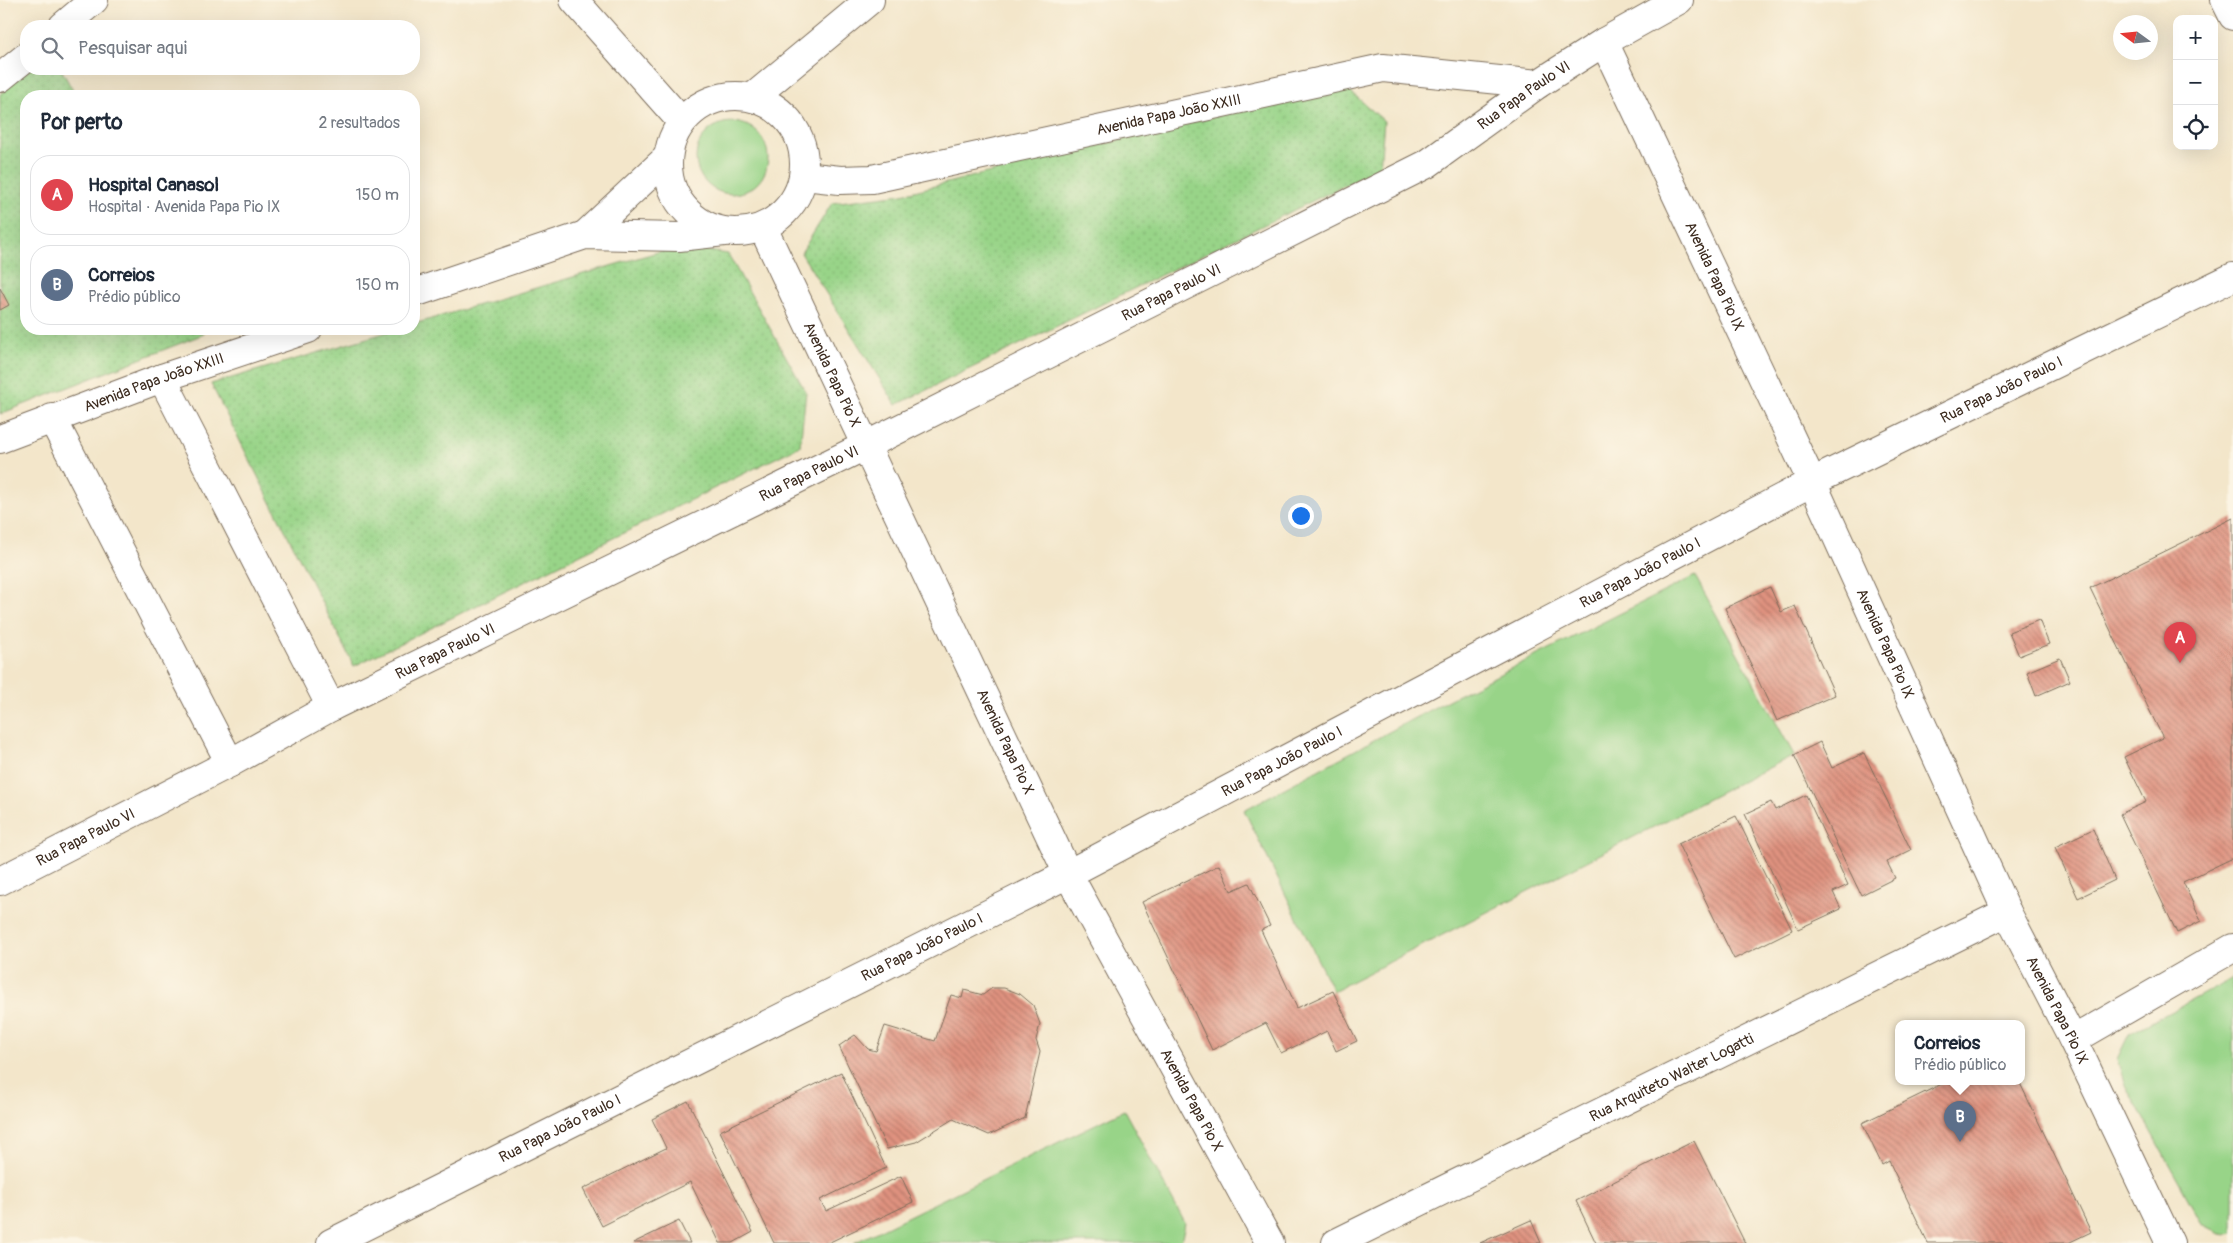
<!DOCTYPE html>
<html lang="pt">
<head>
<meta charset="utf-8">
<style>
  body { margin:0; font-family:Pangolin,sans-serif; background:#f6f6f7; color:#1f2937 }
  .controls { position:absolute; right:15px; top:15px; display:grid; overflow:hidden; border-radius:10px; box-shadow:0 5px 20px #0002 }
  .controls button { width:45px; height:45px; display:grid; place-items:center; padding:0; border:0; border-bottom:1px solid #e0e1e3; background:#fff; color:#1f2937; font:25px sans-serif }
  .compass { position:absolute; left:2113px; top:15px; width:45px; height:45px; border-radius:50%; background:#fff; box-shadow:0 5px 20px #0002; rotate:285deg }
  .you { position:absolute; left:1300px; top:515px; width:18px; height:18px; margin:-12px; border:4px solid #fff; border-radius:50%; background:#1a73e8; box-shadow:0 0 0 8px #1a73e833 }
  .badge { display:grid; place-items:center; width:32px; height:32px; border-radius:50%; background:#d1495b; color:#fff; font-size:16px; font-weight:700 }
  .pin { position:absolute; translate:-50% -41px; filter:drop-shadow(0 1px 2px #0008) }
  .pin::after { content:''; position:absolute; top:26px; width:18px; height:15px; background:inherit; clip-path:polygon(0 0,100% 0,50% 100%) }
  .popup { position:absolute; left:1895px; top:1020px; width:130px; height:65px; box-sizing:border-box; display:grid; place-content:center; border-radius:10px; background:#fff; filter:drop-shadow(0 1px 4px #0005); font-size:16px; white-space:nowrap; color:#747a83 }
  .popup b { font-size:19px; color:#1f2937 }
  .popup::after { content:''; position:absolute; left:50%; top:100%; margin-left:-10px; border:10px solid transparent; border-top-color:#fff }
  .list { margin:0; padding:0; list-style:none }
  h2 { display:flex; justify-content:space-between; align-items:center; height:65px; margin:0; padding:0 20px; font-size:21px }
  h2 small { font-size:16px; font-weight:400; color:#747a83 }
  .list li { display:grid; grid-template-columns:32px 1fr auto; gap:15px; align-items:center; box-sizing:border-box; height:80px; margin:0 10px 10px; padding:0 10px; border:1px solid #e0e1e3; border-radius:20px }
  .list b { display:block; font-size:19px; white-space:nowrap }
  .list p { margin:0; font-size:16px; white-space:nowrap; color:#747a83 }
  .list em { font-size:16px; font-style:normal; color:#747a83 }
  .icon { flex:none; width:28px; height:28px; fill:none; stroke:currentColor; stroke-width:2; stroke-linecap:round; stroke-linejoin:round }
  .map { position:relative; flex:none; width:2233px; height:1243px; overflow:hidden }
  .search { position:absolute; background:#fff; box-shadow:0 5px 20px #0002; left:20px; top:20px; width:400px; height:55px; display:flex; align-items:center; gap:12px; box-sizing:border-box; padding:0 18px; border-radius:20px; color:#747a83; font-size:19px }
  .panel { position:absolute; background:#fff; box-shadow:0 5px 20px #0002; left:20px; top:90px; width:400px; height:245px; border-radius:20px }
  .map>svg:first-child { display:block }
  .green { fill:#98d488; stroke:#6a7f53 }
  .park { fill:url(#park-dots); stroke:#6a7f53 }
  .building { fill:url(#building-back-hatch) }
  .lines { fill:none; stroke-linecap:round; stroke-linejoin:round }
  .street-casing { stroke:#7b6c5a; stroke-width:30 }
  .street { stroke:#fff; stroke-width:28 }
  .labels { text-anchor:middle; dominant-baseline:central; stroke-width:4; stroke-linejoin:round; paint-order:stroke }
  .street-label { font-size:15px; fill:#3b2a1e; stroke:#fcf5e5 }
</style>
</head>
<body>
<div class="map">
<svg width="2233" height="1243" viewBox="0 0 2233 1243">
  <defs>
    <pattern id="park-dots" width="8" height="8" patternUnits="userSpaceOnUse" patternTransform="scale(1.25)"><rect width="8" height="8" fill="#98d488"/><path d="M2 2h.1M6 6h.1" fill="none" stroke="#84b675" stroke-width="1.8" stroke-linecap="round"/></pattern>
    <pattern id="building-back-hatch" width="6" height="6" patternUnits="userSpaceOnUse" patternTransform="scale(1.25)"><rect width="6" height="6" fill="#df927f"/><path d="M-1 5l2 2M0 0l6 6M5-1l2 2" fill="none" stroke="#b67767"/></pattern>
  </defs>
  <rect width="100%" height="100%" fill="#fcf5e5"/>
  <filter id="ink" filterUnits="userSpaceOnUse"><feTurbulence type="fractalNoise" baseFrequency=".02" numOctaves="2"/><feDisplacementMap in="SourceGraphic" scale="10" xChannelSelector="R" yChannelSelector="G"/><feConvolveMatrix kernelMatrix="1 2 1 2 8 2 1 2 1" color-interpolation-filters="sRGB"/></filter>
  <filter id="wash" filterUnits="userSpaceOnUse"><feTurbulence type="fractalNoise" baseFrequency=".0096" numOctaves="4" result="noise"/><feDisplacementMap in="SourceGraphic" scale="20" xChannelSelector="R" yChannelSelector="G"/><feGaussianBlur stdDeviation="1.12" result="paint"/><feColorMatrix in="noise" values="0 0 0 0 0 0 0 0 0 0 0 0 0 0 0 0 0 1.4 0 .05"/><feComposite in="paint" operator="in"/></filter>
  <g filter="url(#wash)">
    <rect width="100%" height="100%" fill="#f3e6ca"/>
    <g class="green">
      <circle cx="732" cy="158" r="36"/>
      <path d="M1695 576 1794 755 1333 991 1244 810 1450 699Z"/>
      <path d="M2233 978V1233L2224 1235 2202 1224 2125 1085 2117 1059 2129 1034Z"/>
      <path d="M1124 1110 1185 1223 1181 1243H854Z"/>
    </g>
    <g class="park">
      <path d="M29 69H61L76 96H26V329H201L204 334 0 414V94Z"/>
      <path d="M1343 85 1384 121 1380 168 896 405 801 253 832 203 902 194Z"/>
      <path d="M678 246 728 254 806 392 800 446 354 666 211 384 398 329H414V324Z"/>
    </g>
    <g id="blocks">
      <g class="building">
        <path d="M0 288 9 305 0 310Z"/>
        <path d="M2233 518V858L2183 882 2201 921 2177 933 2120 814 2146 802 2124 757 2163 738 2090 588Z"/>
        <path d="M1770 587 1781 612 1795 606 1835 695 1777 721 1725 608Z"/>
        <path d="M2039 620 2049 644 2019 656 2009 632Z"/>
        <path d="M2060 658 2070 681 2036 696 2027 672Z"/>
        <path d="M1820 742 1832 768 1864 753 1911 850 1887 862 1895 878 1861 895 1794 755Z"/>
        <path d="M1806 795 1848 885 1833 892 1841 909 1798 929 1745 814 1771 802 1775 810Z"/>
        <path d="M1736 816 1792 930 1734 959 1678 844Z"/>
        <path d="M2093 829 2115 880 2078 898 2055 847Z"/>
        <path d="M1219 865 1231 891 1249 883 1270 926 1261 930 1297 1008 1333 991 1357 1041 1336 1051 1327 1031 1281 1053 1266 1023 1212 1050 1142 902Z"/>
        <path d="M992 988H1004L1020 994 1033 1005 1040 1024 1036 1040 1040 1052 1025 1118 989 1135 953 1119 916 1142 887 1149 839 1046 855 1035 868 1049 876 1051 885 1026 935 1041 951 995 962 998 964 990 983 995Z"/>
        <path d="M841 1072 886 1168 820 1200 826 1211 901 1176 913 1202 828 1243H774L720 1131Z"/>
        <path d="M1948 1081H2019L2091 1232 2068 1243H1928L1889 1161 1882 1165 1862 1123Z"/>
        <path d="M688 1101 753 1232 733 1243H720L690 1182 602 1226 583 1189 666 1148 652 1119Z"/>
        <path d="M1694 1141 1745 1243H1596L1576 1201Z"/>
        <path d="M1531 1220 1541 1243H1480Z"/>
        <path d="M679 1221 690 1243H633Z"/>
      </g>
    </g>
  </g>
  <g filter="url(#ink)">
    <use href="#blocks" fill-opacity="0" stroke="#7b6c5a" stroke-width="1"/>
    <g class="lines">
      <defs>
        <g id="street">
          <path d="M574 0 682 122"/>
          <path d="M2225 0 2233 16"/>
          <path d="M63 26 94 0"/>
          <path id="s1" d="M1604 42 1812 482 2007 912 2073 1040 2170 1243"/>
          <path d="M0 78 26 57"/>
          <circle cx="736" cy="164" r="68"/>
          <path d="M753 97 870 0"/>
          <path id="s2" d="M804 176 840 180 872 179 1383 68 1538 84"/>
          <path id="s3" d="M763 228 1068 874 1270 1243"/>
          <path d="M585 235 668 157"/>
          <path d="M414 293 585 235 679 237 724 232"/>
          <path d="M162 378 331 707"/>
          <path d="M52 418 230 763"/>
          <path id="s4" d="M0 439 162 378 308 329"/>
          <path id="s5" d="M0 881 230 763 331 707 865 446 1427 164 1538 84 1604 42 1679 0"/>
          <path d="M2073 1040 2233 948"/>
          <path id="s6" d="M331 1243 1068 874 1812 482 2233 277"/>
          <path id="s7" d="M1336 1243 2007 912"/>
        </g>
      </defs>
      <use href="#street" class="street-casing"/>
      <use href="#street" class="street"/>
    </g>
  </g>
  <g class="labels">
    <g class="street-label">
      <text stroke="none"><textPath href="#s5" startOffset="1716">Rua Papa Paulo VI</textPath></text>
      <text stroke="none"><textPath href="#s2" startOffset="372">Avenida Papa João XXIII</textPath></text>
      <text stroke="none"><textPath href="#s1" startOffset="259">Avenida Papa Pio IX</textPath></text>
      <text stroke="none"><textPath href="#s5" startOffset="1311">Rua Papa Paulo VI</textPath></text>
      <text stroke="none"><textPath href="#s3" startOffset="162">Avenida Papa Pio X</textPath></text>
      <text stroke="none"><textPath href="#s4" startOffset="164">Avenida Papa João XXIII</textPath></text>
      <text stroke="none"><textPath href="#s6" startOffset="1876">Rua Papa João Paulo I</textPath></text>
      <text stroke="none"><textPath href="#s5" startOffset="906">Rua Papa Paulo VI</textPath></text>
      <text stroke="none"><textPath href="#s6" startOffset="1471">Rua Papa João Paulo I</textPath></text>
      <text stroke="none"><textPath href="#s1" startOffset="664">Avenida Papa Pio IX</textPath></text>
      <text stroke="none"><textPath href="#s5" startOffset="501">Rua Papa Paulo VI</textPath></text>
      <text stroke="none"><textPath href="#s3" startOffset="568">Avenida Papa Pio X</textPath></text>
      <text stroke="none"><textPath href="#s6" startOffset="1066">Rua Papa João Paulo I</textPath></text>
      <text stroke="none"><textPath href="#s5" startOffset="96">Rua Papa Paulo VI</textPath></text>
      <text stroke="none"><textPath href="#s6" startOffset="661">Rua Papa João Paulo I</textPath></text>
      <text stroke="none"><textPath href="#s1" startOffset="1069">Avenida Papa Pio IX</textPath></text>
      <text stroke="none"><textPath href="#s7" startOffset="374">Rua Arquiteto Walter Logatti</textPath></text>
      <text stroke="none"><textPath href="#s3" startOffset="972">Avenida Papa Pio X</textPath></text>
      <text stroke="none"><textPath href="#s6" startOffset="256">Rua Papa João Paulo I</textPath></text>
    </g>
  </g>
</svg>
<div class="controls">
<button>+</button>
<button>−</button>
<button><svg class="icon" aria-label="locate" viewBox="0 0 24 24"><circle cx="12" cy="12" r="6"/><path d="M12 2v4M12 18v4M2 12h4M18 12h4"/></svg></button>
</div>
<svg class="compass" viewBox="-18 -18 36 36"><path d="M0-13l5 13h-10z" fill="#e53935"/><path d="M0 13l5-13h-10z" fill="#747a83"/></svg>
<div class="you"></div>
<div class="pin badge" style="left:2180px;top:663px;background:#e0444e">A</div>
<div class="pin badge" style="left:1960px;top:1142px;background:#5c6f8a">B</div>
<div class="popup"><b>Correios</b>Prédio público</div>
<div class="search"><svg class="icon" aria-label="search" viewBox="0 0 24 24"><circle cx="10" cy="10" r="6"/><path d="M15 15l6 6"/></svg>Pesquisar aqui</div>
<section class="panel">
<h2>Por perto<small>2 resultados</small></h2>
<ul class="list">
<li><span class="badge" style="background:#e0444e">A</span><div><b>Hospital Canasol</b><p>Hospital · Avenida Papa Pio IX</p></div><em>150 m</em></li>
<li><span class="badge" style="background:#5c6f8a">B</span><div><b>Correios</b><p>Prédio público</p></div><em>150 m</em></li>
</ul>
</section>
</div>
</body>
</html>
